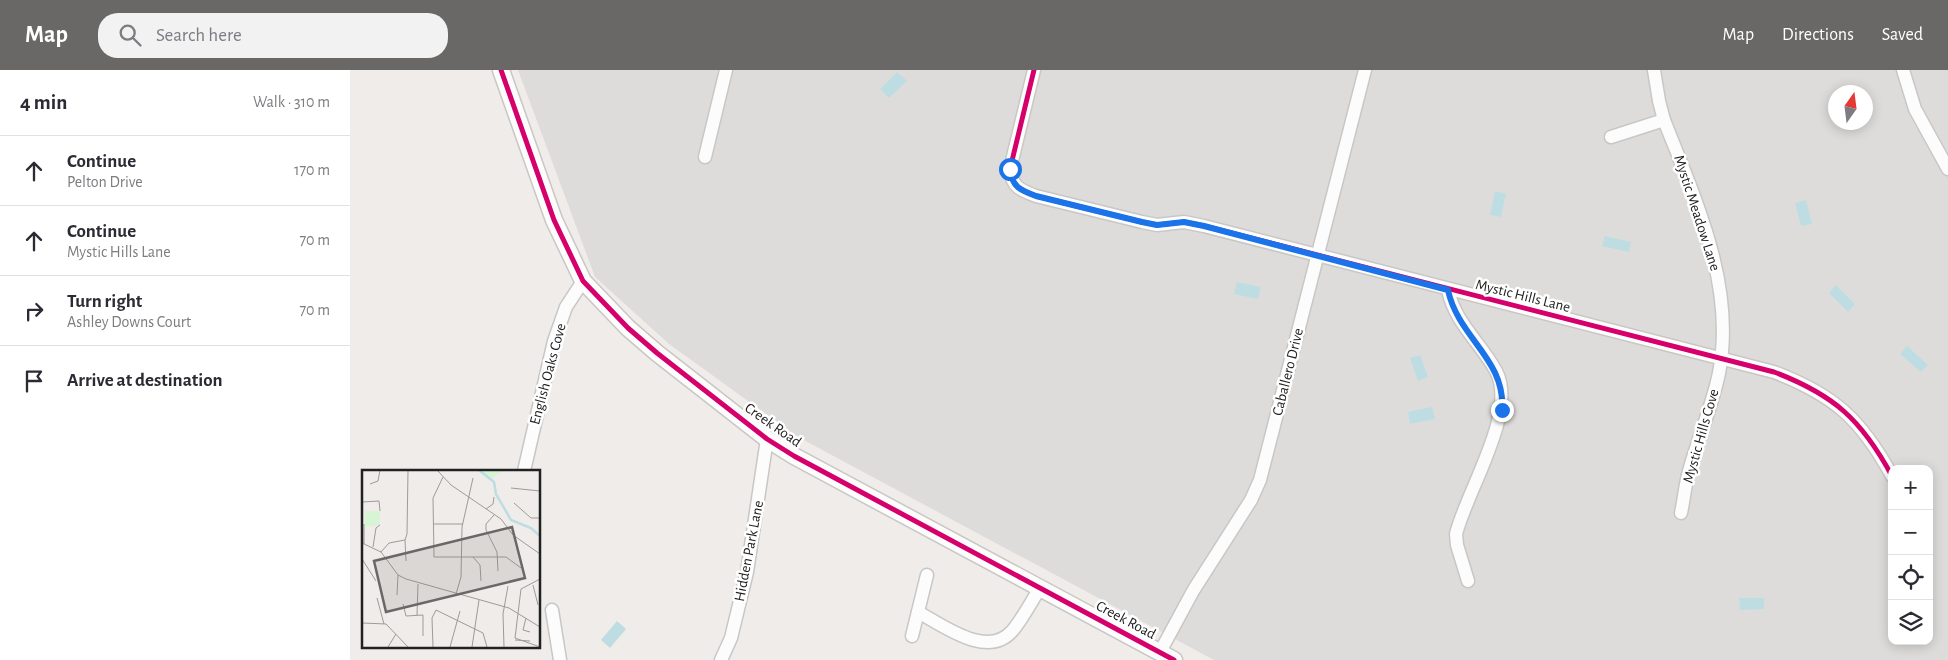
<!DOCTYPE html>
<html lang="en">
<head>
<meta charset="utf-8">
<style>
  body { margin:0; font-family:"Alegreya Sans",sans-serif; background:#f2f2f3; color:#2b2b33 }
  .controls { position:absolute; right:15px; bottom:15px; display:grid; overflow:hidden; border-radius:10px; box-shadow:0 2px 12px #0003 }
  .controls button { width:45px; height:45px; display:grid; place-items:center; padding:0; border:0; border-bottom:1px solid #e1e1e2; background:#fff; color:#2b2b33; font:25px sans-serif }
  .compass { position:absolute; left:1478px; top:15px; width:45px; height:45px; border-radius:50%; background:#fff; box-shadow:0 2px 12px #0003; rotate:14deg }
  .stop { position:absolute; width:15px; height:15px; margin:-11px; border:4px solid #1a73e8; border-radius:50%; background:#fff }
  .stop.end { background:#1a73e8; border-color:#fff; box-shadow:0 1px 5px #0008 }
  .list { margin:0; padding:0; list-style:none }
  h2 { display:flex; justify-content:space-between; align-items:center; height:65px; margin:0; padding:0 20px; font-size:21px }
  h2 small { font-size:16px; font-weight:400; color:#7c7c81 }
  .list li { display:grid; grid-template-columns:32px 1fr auto; gap:15px; align-items:center; box-sizing:border-box; height:70px; padding:0 20px; border-top:1px solid #e1e1e2 }
  .list b { display:block; font-size:19px; white-space:nowrap }
  .list p { margin:0; font-size:16px; white-space:nowrap; color:#7c7c81 }
  .list em { font-size:16px; font-style:normal; color:#7c7c81 }
  .icon { flex:none; width:28px; height:28px; fill:none; stroke:currentColor; stroke-width:2; stroke-linecap:round; stroke-linejoin:round }
  .map { position:relative; flex:none; width:1598px; height:590px; overflow:hidden }
  header { display:flex; align-items:center; gap:30px; box-sizing:border-box; height:70px; padding:0 25px; background:#696867; color:#fff }
  header strong { font-size:24px }
  nav { display:flex; gap:28px; margin-inline-start:auto; font-size:18px }
  .search { width:350px; height:45px; background:#f2f2f3; display:flex; align-items:center; gap:12px; box-sizing:border-box; padding:0 18px; border-radius:20px; color:#7c7c81; font-size:19px }
  main { display:flex }
  aside { flex:1; background:#fff }
  .map>svg:first-child { display:block }
  .residential { fill:#dedcdb; fill-rule:evenodd }
  .water { fill:#bddde3 }
  .lines { fill:none; stroke-linecap:round; stroke-linejoin:round }
  .minor-casing { stroke:#c8c7c5; stroke-width:15 }
  .tertiary-casing { stroke:#c8c7c5; stroke-width:19 }
  .minor { stroke:#fdfcfc; stroke-width:12 }
  .tertiary { stroke:#fdfcfc; stroke-width:16 }
  .cycleway-casing { stroke:#fff; stroke-width:8 }
  .cycleway { stroke:#d6006c; stroke-width:5 }
  .route { stroke:#1a73e8; stroke-width:6 }
  .labels { text-anchor:middle; dominant-baseline:central; stroke-width:5; stroke-linejoin:round; paint-order:stroke }
  .street-label { font-size:15px; fill:#212121; stroke:#fff }
  .inset-river { fill:none; stroke:#bddde3; stroke-width:2.5 }
  .inset-road { fill:none; stroke:#9d9b99; stroke-width:1 }
  .view { fill:#696867; fill-opacity:0.15; stroke:#696867; stroke-width:2.5 }
  .inset-edge { fill:none; stroke:#212121; stroke-width:2.5 }
</style>
</head>
<body>
<header>
<strong>Map</strong>
<div class="search"><svg class="icon" aria-label="search" viewBox="0 0 24 24"><circle cx="10" cy="10" r="6"/><path d="M15 15l6 6"/></svg>Search here</div>
<nav><a>Map</a><a>Directions</a><a>Saved</a></nav>
</header>
<main>
<aside>
<h2>4 min<small>Walk · 310 m</small></h2>
<ul class="list">
<li><svg class="icon" aria-label="ahead" viewBox="0 0 24 24"><path d="M12 20V5M6 11l6-6 6 6"/></svg><div><b>Continue</b><p>Pelton Drive</p></div><em>170 m</em></li>
<li><svg class="icon" aria-label="ahead" viewBox="0 0 24 24"><path d="M12 20V5M6 11l6-6 6 6"/></svg><div><b>Continue</b><p>Mystic Hills Lane</p></div><em>70 m</em></li>
<li><svg class="icon" aria-label="right" viewBox="0 0 24 24"><path d="M7 20v-9h11M14 6l5 5-5 5"/></svg><div><b>Turn right</b><p>Ashley Downs Court</p></div><em>70 m</em></li>
<li><svg class="icon" aria-label="arrive" viewBox="0 0 24 24"><path d="M6 21V4h12l-3 4 3 4H6"/></svg><div><b>Arrive at destination</b></div></li>
</ul>
</aside>
<div class="map">
<svg width="1598" height="590" viewBox="0 0 1598 590">
  <rect width="100%" height="100%" fill="#efece9"/>
  <path class="residential" d="M168 0H1598V590H864L448 367 319 274 245 207ZM1486 22H1516V52H1486ZM1542 399H1579V571H1542Z"/>
  <g class="water">
    <path d="M547 2 557 11 539 28 530 19Z"/>
    <path d="M1145 121 1156 124 1151 147 1140 145Z"/>
    <path d="M1456 130 1462 154 1451 156 1445 133Z"/>
    <path d="M1255 166 1281 172 1279 182 1252 176Z"/>
    <path d="M887 212 911 217 908 229 884 224Z"/>
    <path d="M1486 215 1505 234 1498 242 1479 223Z"/>
    <path d="M1557 276 1578 295 1571 302 1550 284Z"/>
    <path d="M1070 285 1078 307 1068 311 1060 288Z"/>
    <path d="M1082 337 1085 349 1060 354 1058 342Z"/>
    <path d="M1389 528H1414V539L1390 540Z"/>
    <path d="M267 551 276 559 260 578 251 570Z"/>
  </g>
  <g class="lines">
    <defs>
      <g id="minor">
        <path d="M684 0 660 99C662 117 670 120 686 126L792 152 807 155 834 152 854 156 1424 302C1484 325 1511 349 1542 406"/>
        <path d="M1304 0 1309 31 1314 50C1345 129 1386 215 1369 303 1362 337 1348 368 1339 401 1335 415 1334 429 1331 443"/>
        <path d="M1553 0 1565 39 1598 99"/>
        <path d="M1261 67 1314 50"/>
        <path d="M355 87 376 0"/>
        <path d="M1098 220C1105 253 1130 272 1146 301 1168 342 1117 420 1106 464L1107 475 1118 511"/>
        <path d="M174 401 204 271 216 237 233 211"/>
        <path d="M202 540 210 590"/>
        <path d="M568 542C594 556 638 590 663 560 673 548 681 532 690 518"/>
        <path d="M562 566 577 505"/>
        <path d="M810 582 843 521 901 430 910 410 1015 0"/>
        <path d="M371 590 381 568 397 502 417 369"/>
      </g>
      <path id="tertiary" d="M151 0 204 150 233 211 278 258 307 283 417 369 444 386 824 590"/>
    </defs>
    <use href="#minor" class="minor-casing"/>
    <use href="#tertiary" class="tertiary-casing"/>
    <use href="#minor" class="minor"/>
    <use href="#tertiary" class="tertiary"/>
    <defs>
      <g id="cycleway">
        <path d="M151 0 204 150 233 211 278 258 307 283 417 369 444 386 824 590"/>
        <path d="M684 0 660 99C662 117 670 120 686 126L792 152 807 155 834 152 854 156 1424 302C1484 325 1511 349 1542 406"/>
      </g>
    </defs>
    <use href="#cycleway" class="cycleway-casing"/>
    <use href="#cycleway" class="cycleway"/>
  </g>
  <g class="lines">
    <path class="route" d="M660 99C662 117 670 120 686 126L792 152 807 155 834 152 854 156 1098 220C1108 268 1156 289 1152 340"/>
  </g>
  <g class="labels">
    <g class="street-label">
      <text transform="translate(1347 143) rotate(72)">Mystic Meadow Lane</text>
      <text transform="translate(1173 226) rotate(14)">Mystic Hills Lane</text>
      <text transform="translate(938 302) rotate(-76)">Caballero Drive</text>
      <text transform="translate(198 304) rotate(-75)">English Oaks Cove</text>
      <text transform="translate(423 355) rotate(35)">Creek Road</text>
      <text transform="translate(1351 366) rotate(-74)">Mystic Hills Cove</text>
      <text transform="translate(399 481) rotate(-79)">Hidden Park Lane</text>
      <text transform="translate(776 550) rotate(28)">Creek Road</text>
    </g>
  </g>
  <g transform="translate(12 400)">
    <rect width="178" height="178" fill="#efece9"/>
    <path d="M115 0H142L128 10ZM3 41H18V55L3 57Z" fill="#d7f5d5"/>
    <path class="inset-river" d="M117 0 132 12 134 24 149 50 169 58 178 66"/>
    <path class="inset-road" d="M75 0 89 15 139 49 151 65 178 84M81 7 71 28 72 87H144L159 98M8 14 16 11 18 0M149 18 178 21M0 32 17 31 18 41M152 33 169 48H178M124 39 131 34 132 27M132 45 124 54V60L135 82 136 101M71 54H101M43 70 45 64 46 0M43 70 44 91M0 73 19 82 36 105 44 109 147 138 178 157M2 74V54M11 77 14 58 18 55M19 82 27 73 43 70M111 87 118 95 119 111M0 89 14 111M178 109 159 119 153 168 178 177M171 115 176 135M94 124 99 107 100 57 111 8M35 125 36 105M15 128 22 154M41 134 44 146 61 145V166M55 145 56 114M164 148 161 160 168 162M0 153 24 154 46 177M153 170 168 171M26 177 34 164M71 177 70 148 74 140 121 163 125 177M88 177 98 141M110 177 117 130M142 177 141 144 146 116"/>
    <path class="view" d="M150 57 163 108 24 142 12 91Z"/>
    <rect width="178" height="178" class="inset-edge"/>
  </g>
</svg>
<div class="controls">
<button>+</button>
<button>−</button>
<button><svg class="icon" aria-label="locate" viewBox="0 0 24 24"><circle cx="12" cy="12" r="6"/><path d="M12 2v4M12 18v4M2 12h4M18 12h4"/></svg></button>
<button><svg class="icon" aria-label="layers" viewBox="0 0 24 24"><path d="M12 4l9 5-9 5-9-5zM3 14l9 5 9-5"/></svg></button>
</div>
<svg class="compass" viewBox="-18 -18 36 36"><path d="M0-13l5 13h-10z" fill="#e53935"/><path d="M0 13l5-13h-10z" fill="#7c7c81"/></svg>
<div class="stop" style="left:660px;top:99px"></div>
<div class="stop end" style="left:1152px;top:340px"></div>
</div>
</main>
</body>
</html>
